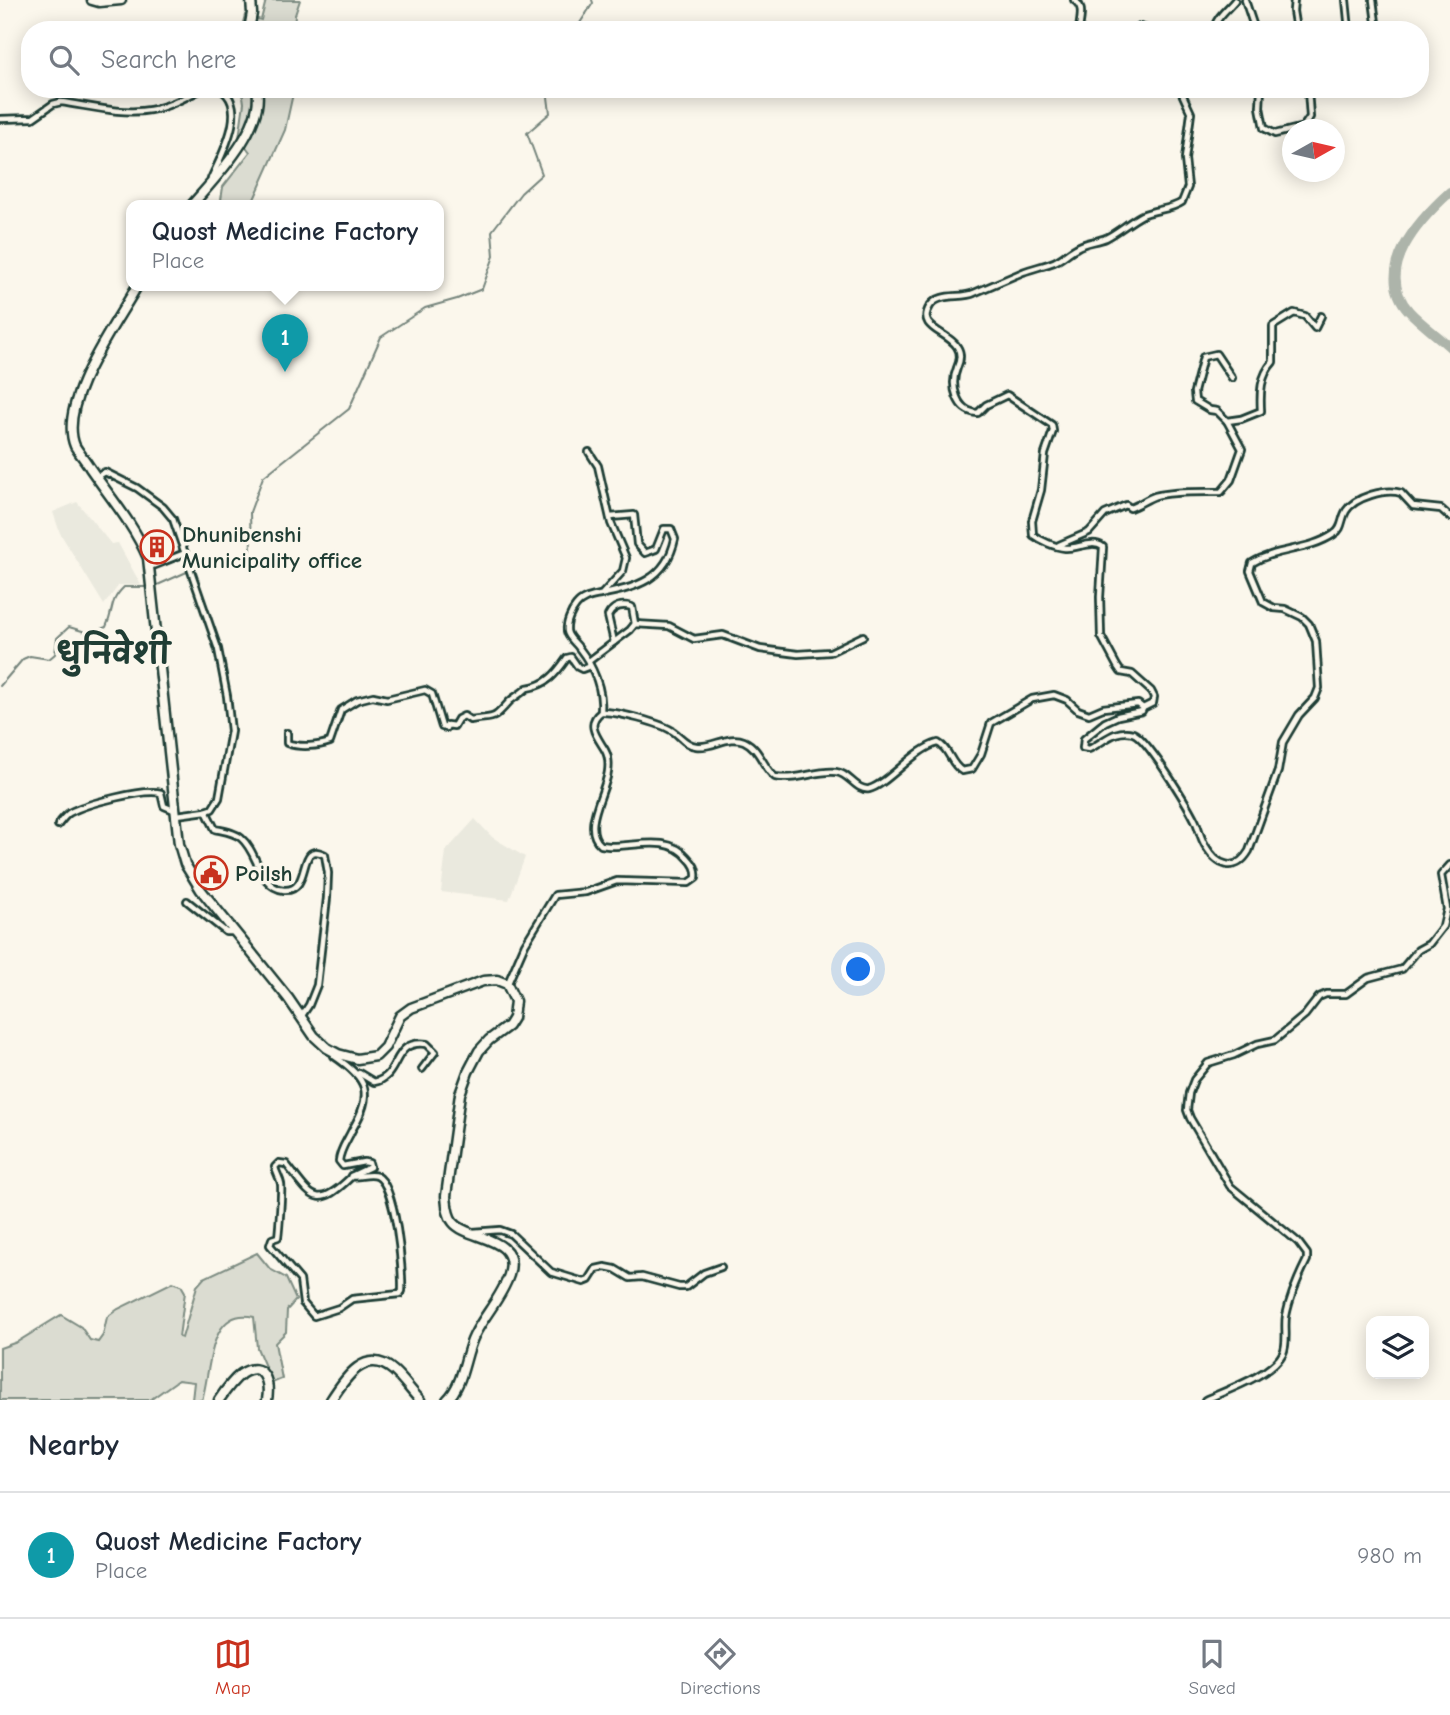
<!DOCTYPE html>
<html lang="en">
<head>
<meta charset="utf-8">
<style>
  body { margin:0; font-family:"Comic Neue","Playpen Sans Deva",sans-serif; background:#f6f6f7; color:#1f2937 }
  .controls { position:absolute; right:21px; bottom:21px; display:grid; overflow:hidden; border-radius:14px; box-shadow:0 4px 18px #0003 }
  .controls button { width:63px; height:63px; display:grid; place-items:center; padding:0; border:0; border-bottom:2px solid #e0e1e3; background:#fff; color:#1f2937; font:35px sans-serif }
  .compass { position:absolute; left:1282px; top:119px; width:63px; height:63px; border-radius:50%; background:#fff; box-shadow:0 4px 18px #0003; rotate:82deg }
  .you { position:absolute; left:859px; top:970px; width:24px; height:24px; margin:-18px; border:5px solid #fff; border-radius:50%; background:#1a73e8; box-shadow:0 0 0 10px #1a73e833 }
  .badge { display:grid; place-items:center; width:46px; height:46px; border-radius:50%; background:#c8321e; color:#fff; font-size:23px; font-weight:700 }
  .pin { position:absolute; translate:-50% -58px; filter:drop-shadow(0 2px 4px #0008) }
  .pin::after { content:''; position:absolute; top:37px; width:24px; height:21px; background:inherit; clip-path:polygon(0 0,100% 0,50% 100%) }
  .popup { position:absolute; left:126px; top:200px; width:318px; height:91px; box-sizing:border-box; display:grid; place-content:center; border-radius:14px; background:#fff; filter:drop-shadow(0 2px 5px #0005); font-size:23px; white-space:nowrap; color:#747a83 }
  .popup b { font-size:26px; color:#1f2937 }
  .popup::after { content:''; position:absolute; left:50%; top:100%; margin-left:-14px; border:14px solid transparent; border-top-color:#fff }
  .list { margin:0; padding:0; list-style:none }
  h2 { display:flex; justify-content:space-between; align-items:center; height:91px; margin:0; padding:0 28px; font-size:30px }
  h2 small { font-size:23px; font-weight:400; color:#747a83 }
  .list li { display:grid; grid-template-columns:46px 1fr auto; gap:21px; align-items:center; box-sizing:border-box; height:126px; padding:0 28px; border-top:2px solid #e0e1e3 }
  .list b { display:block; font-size:26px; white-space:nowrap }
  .list p { margin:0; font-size:23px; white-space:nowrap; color:#747a83 }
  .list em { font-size:23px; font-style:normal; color:#747a83 }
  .icon { flex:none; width:38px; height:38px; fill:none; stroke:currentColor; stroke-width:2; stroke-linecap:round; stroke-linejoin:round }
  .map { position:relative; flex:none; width:1450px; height:1400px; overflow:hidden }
  .search { position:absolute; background:#fff; box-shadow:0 4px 18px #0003; left:21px; right:21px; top:21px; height:77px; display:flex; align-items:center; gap:18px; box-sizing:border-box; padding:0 24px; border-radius:28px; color:#747a83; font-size:26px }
  .sheet { height:217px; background:#fff }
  nav { display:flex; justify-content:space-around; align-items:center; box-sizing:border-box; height:98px; border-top:2px solid #e0e1e3; background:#fff; font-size:19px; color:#747a83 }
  nav a { display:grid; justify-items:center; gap:4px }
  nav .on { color:#c8321e }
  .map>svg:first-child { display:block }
  .built { fill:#eae9de }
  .green { fill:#dbdcd1; stroke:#7d8c82; stroke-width:2 }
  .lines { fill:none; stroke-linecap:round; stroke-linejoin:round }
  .stream { stroke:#74847b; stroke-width:2 }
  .river { stroke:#adb4aa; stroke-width:10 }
  .minor-casing { stroke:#1f3d34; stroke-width:10 }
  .trunk-casing { stroke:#1f3d34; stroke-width:13 }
  .minor { stroke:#fbf7ec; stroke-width:4.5 }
  .trunk { stroke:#fbf7ec; stroke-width:8 }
  .labels { text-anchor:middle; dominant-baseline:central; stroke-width:7; stroke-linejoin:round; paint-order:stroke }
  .poi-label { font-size:23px; font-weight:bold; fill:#1f3d34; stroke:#fbf7ec; text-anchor:start }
  .district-label { font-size:30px; font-weight:bold; fill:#1f3d34; stroke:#fbf7ec }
</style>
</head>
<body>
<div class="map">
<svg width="1450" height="1400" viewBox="0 0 1450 1400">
  <rect width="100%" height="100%" fill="#fbf7ec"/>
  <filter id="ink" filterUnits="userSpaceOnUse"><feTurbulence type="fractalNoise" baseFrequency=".0143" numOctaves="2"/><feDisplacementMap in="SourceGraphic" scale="14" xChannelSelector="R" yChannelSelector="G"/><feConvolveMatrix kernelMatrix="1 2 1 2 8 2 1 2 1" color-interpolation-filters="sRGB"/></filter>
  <g filter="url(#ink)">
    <g class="built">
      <path d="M77 502 111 544 118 543 141 585H119L104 605 60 533 53 512Z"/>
      <path d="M475 819 492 837 525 857 509 900 441 892 446 851Z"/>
    </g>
    <g class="green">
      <path d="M266 0H300L295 15 294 30H241L245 15 261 20Z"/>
      <path d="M242 89H294L285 130 251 206H231V204L221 200 223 187 250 152 239 138 244 103Z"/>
      <path d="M257 1253 270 1269 286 1278 296 1300 287 1310 286 1332 275 1343 282 1379 272 1383 257 1348 254 1317C208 1306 211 1372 202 1400H192L194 1382 178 1380 150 1400H0V1348L17 1342 61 1315 81 1327 90 1340 98 1342 103 1335 107 1317 118 1309 173 1282 181 1285 185 1292 179 1337 182 1338 197 1286 204 1278Z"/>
    </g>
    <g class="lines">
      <g class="stream">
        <path d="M580 30V23L593 3 592 0"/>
        <path d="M153 587 198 567 229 564 251 552 250 512 263 477 349 409 381 337 425 308 457 299 482 289 494 256 492 231 521 193 542 174 527 133 550 113 547 89"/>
        <path d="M0 686 23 659 30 656 49 659 55 654 57 638 69 627 89 633 106 627C115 608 108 603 124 587H148"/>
      </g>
      <path class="river" d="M1450 192C1420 219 1372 270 1409 311 1421 324 1437 335 1450 347"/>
      <defs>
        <g id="minor">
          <path d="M1074 0C1085 7 1080 18 1079 30"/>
          <path d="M1245 0 1255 30"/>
          <path d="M1294 0 1293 11 1296 30"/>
          <path d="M1346 0 1349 30"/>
          <path d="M1373 0 1377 30"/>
          <path d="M1129 30 1140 27 1151 30"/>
          <path d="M1214 30C1215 18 1228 9 1235 0"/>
          <path d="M1261 89 1260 107 1264 128 1275 134 1303 127 1310 117 1308 90"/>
          <path d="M1308 89H1339"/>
          <path d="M0 119 33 118 53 104 61 102C90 106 122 115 150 110 169 107 186 97 202 89"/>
          <path d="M211 179C221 156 250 106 220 89"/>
          <path d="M1227 421 1241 419 1261 411C1260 393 1260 376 1273 362V326L1294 313 1305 316 1315 328 1321 316"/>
          <path d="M589 452 598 466 611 523 626 558 623 571 603 593"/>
          <path d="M97 477 105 472 137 488 163 507 173 519 218 649 227 696 231 731 219 798 212 809 206 811"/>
          <path d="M1059 545 1089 532 1105 514 1126 505 1130 508C1139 505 1146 499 1155 496 1171 491 1204 492 1221 492L1231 480 1242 449 1227 421 1217 411 1210 410 1195 401 1194 392 1203 357 1216 354 1232 378"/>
          <path d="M150 567 185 553"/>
          <path d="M614 642 608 616C613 606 622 604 632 607L635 624"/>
          <path d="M589 661 630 630 635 624 669 626 694 639 723 635 760 649 798 654 830 652 863 636"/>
          <path d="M1143 708 1153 703 1154 697 1151 691 1132 674 1121 672 1117 666 1101 636 1100 597 1103 547C1092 539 1078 549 1065 548 1055 547 1041 541 1033 535L1032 521 1041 490 1045 454 1053 431 1052 425 1007 395 986 405 978 413C956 412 950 385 957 368 974 331 911 336 930 306 939 292 962 299 974 293 990 286 1007 279 1023 272 1033 268 1044 266 1054 262 1062 259 1068 252 1076 248 1085 242 1096 242 1106 238 1118 232 1129 222 1142 215 1155 209 1171 210 1182 202L1188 187 1185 159 1191 113 1180 89"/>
          <path d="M601 712C603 689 593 666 579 648 575 642 568 638 567 631 566 623 571 612 576 606 582 598 591 597 600 595 637 587 666 580 675 539L671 529H664L656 549 645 553 637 544 634 515 610 517"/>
          <path d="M287 733V743C300 748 319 746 330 742L341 710 357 700 373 696 387 699 425 690 432 694 442 727 446 728 447 725 454 726 458 719 464 716 470 720C496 716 491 722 509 702 514 697 521 694 527 688 547 685 556 674 567 658L571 657 578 667 582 669 590 666"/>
          <path d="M177 815 206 811 215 829C224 831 234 832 241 838 259 853 258 887 284 890 313 892 296 839 325 855L328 873 327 898 317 985 309 1005 301 1017"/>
          <path d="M58 825C61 821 65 816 69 813 85 804 145 788 161 793L164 806 176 811"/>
          <path d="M187 901 226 932H235"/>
          <path d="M508 983 525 944 555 895 586 892 617 881 689 883 696 878C697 869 694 864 688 858 668 834 636 847 609 846L601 845C581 828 605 794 608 772 609 765 609 757 605 750 598 738 585 724 601 712 615 711 662 723 674 732 681 737 686 745 696 746 712 749 728 734 744 741 760 748 763 768 775 777 799 781 815 770 836 772 849 773 856 791 869 789 887 785 914 749 938 743 950 749 950 764 962 771L972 769 981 754 991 723 1032 699 1054 695 1067 700 1078 710 1089 714 1103 708 1138 704 1143 708 1142 711 1118 716 1105 722 1084 739 1083 748 1089 749C1104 742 1115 728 1133 733 1147 738 1187 804 1195 820 1199 828 1200 837 1205 845 1217 866 1235 874 1249 851L1278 771 1283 742 1299 715 1315 698 1319 688 1316 641 1309 624 1302 617 1285 609 1274 608 1263 602 1250 571 1252 563C1277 548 1309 551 1334 534 1343 529 1341 519 1346 511 1355 497 1386 488 1401 493L1413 506 1441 509 1450 517"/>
          <path d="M334 1056C368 1079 374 1093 352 1130 347 1141 340 1149 339 1161L343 1166 364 1162 369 1163 370 1167 351 1176"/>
          <path d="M359 1073 374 1082C402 1077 390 1039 427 1044L435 1052 422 1069"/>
          <path d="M351 1177C315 1212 312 1196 286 1164L279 1163 275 1167C276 1173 280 1178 281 1184 282 1190 279 1230 278 1237L272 1239 270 1245 300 1280 303 1303 314 1316 339 1308 352 1299 400 1294 402 1291C403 1270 396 1185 377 1176 369 1173 357 1178 351 1176"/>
          <path d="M473 1232 500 1230 511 1234 551 1272 584 1282 589 1280 596 1269 605 1267 615 1269 630 1278 642 1277 679 1287H686L704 1273 721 1267"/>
          <path d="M1205 1400C1227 1390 1272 1375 1283 1353 1288 1343 1284 1327 1286 1316 1290 1296 1298 1278 1307 1260V1254L1298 1242 1230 1186 1190 1118 1187 1110 1189 1093 1194 1080 1208 1063 1234 1055 1257 1044 1275 1040 1305 1015 1319 997 1326 994H1346L1368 978 1402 969 1418 950 1429 944 1443 926 1447 909 1441 875 1450 865"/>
        </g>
        <g id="trunk">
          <path d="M92 0 99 2 121 0"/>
          <path d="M249 30 252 13 251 0"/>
          <path d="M191 206C215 178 265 128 257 89"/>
          <path d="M137 286C116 324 57 403 75 446 79 453 86 461 90 468 110 497 134 525 148 558L179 844 185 864 201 890 288 998 314 1036 327 1048 338 1054 357 1059 376 1056 385 1047 400 1016 411 1008 483 981 497 980 507 984 515 1001 513 1018 508 1026 489 1040 479 1051 468 1072 460 1094 446 1196C447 1205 447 1215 453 1222 468 1241 521 1235 509 1275 502 1297 484 1315 474 1336 464 1356 464 1384 447 1400"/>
          <path d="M219 1400C225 1391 232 1381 241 1374 264 1359 270 1383 267 1400"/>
          <path d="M331 1400C345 1378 366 1346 394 1371 404 1380 411 1391 420 1400"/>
        </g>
      </defs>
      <use href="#minor" class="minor-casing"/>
      <use href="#trunk" class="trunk-casing"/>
      <use href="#minor" class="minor"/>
      <use href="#trunk" class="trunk"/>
    </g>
  </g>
  <defs>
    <symbol id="building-ring" viewBox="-11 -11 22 22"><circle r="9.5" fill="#fbf7ec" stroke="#c8321e" stroke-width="1.5"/><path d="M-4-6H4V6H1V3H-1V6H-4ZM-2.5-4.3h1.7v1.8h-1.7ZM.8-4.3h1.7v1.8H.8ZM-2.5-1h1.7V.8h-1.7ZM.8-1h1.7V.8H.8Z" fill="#c8321e"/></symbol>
    <symbol id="civic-ring" viewBox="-11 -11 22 22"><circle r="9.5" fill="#fbf7ec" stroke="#c8321e" stroke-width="1.5"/><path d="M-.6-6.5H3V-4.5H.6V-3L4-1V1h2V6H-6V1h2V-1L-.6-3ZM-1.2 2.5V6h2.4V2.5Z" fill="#c8321e"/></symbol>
  </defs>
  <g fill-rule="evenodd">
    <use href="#building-ring" x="138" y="528" width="38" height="38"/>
    <use href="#civic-ring" x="192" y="854" width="38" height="38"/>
  </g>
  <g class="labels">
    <g class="poi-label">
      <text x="182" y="534">Dhunibenshi<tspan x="182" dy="26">Municipality office</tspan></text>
      <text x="235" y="873">Poilsh</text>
    </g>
    <g class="district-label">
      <text x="113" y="654">धुनिवेशी</text>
    </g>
  </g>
</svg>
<div class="controls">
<button><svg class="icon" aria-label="layers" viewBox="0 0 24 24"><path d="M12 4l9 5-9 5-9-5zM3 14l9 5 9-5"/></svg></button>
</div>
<svg class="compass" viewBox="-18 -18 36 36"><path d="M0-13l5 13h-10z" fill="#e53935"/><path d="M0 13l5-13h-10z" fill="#747a83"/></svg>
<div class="you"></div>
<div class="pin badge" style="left:285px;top:372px;background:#0f9aa8">1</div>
<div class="popup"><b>Quost Medicine Factory</b>Place</div>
<div class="search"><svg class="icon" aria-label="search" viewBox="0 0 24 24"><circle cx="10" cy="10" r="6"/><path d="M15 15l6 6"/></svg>Search here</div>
</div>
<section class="sheet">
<h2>Nearby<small></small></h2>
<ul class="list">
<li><span class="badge" style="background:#0f9aa8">1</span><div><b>Quost Medicine Factory</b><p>Place</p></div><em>980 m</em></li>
</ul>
</section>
<nav>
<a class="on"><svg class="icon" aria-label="map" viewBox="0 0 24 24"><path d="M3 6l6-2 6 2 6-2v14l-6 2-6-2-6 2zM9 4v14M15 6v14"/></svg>Map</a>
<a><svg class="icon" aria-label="directions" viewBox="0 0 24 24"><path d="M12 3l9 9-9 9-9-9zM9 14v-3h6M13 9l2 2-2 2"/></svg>Directions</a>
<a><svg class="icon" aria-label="saved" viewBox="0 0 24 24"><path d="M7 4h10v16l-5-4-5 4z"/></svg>Saved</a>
</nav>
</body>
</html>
